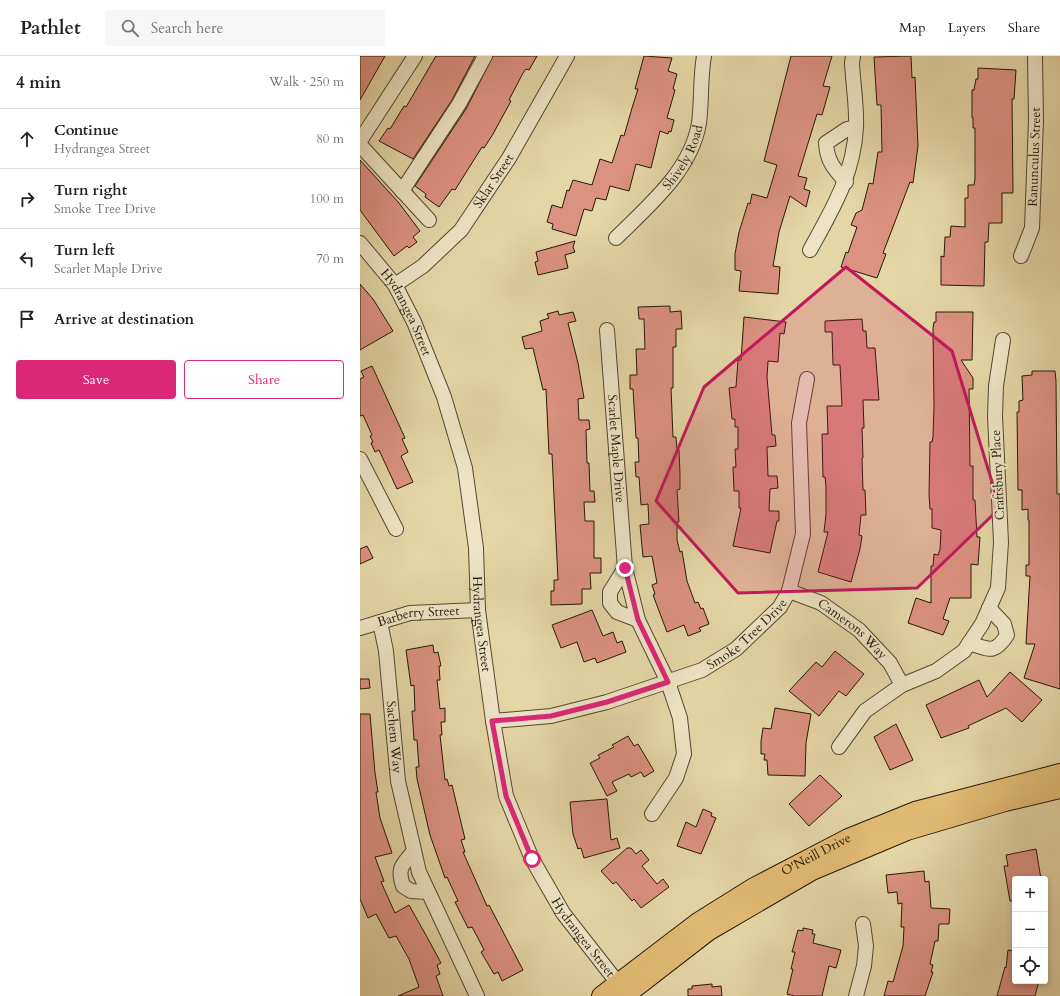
<!DOCTYPE html>
<html lang="en">
<head>
<meta charset="utf-8">
<style>
  body { margin:0; font-family:Cardo,serif; background:#f6f6f6; color:#222 }
  .controls { position:absolute; right:12px; bottom:12px; display:grid; overflow:hidden; border-radius:4px; box-shadow:0 2px 6px #0003 }
  .controls button { width:36px; height:36px; display:grid; place-items:center; padding:0; border:0; border-bottom:1px solid #e0e0e0; background:#fff; color:#222; font:20px sans-serif }
  .stop { position:absolute; width:12px; height:12px; margin:-9px; border:3px solid #db2777; border-radius:50%; background:#fff }
  .stop.end { background:#db2777; border-color:#fff; box-shadow:0 1px 4px #0008 }
  .list { margin:0; padding:0; list-style:none }
  h2 { display:flex; justify-content:space-between; align-items:center; height:52px; margin:0; padding:0 16px; font-size:17px }
  h2 small { font-size:13px; font-weight:400; color:#767676 }
  .list li { display:grid; grid-template-columns:26px 1fr auto; gap:12px; align-items:center; box-sizing:border-box; height:60px; padding:0 16px; border-top:1px solid #e0e0e0 }
  .list b { display:block; font-size:15px; white-space:nowrap }
  .list p { margin:0; font-size:13px; white-space:nowrap; color:#767676 }
  .list em { font-size:13px; font-style:normal; color:#767676 }
  .actions { display:flex; gap:8px; padding:12px 16px }
  .actions a { flex:1; padding:9px 0; border:1px solid #db2777; border-radius:4px; text-align:center; font-size:14px; color:#db2777 }
  .actions .main { background:#db2777; color:#fff }
  .icon { flex:none; width:22px; height:22px; fill:none; stroke:currentColor; stroke-width:2; stroke-linecap:round; stroke-linejoin:round }
  .map { position:relative; flex:none; width:700px; height:940px; overflow:hidden }
  header { display:flex; align-items:center; gap:24px; box-sizing:border-box; height:56px; padding:0 20px; background:#fff; border-bottom:1px solid #e0e0e0 }
  header strong { font-size:19px }
  nav { display:flex; gap:22px; margin-inline-start:auto; font-size:14px }
  .search { width:280px; height:36px; background:#f6f6f6; display:flex; align-items:center; gap:10px; box-sizing:border-box; padding:0 14px; border-radius:4px; color:#767676; font-size:15px }
  main { display:flex }
  aside { flex:1; background:#fff }
  .map>svg:first-child { display:block }
  .building { fill:#dc9281; stroke:#241808 }
  .lines { fill:none; stroke-linecap:round; stroke-linejoin:round }
  .minor-casing { stroke:#544830; stroke-width:16 }
  .major-casing { stroke:#241808; stroke-width:20 }
  .minor { stroke:#eee4c5; stroke-width:14 }
  .major { stroke:#e2bb73; stroke-width:18 }
  .route { stroke:#db2777; stroke-width:5 }
  .marked { fill:#c2185b; fill-opacity:0.2; stroke:#c2185b; stroke-width:3; stroke-linejoin:round }
  .labels { text-anchor:middle; dominant-baseline:central; stroke-width:4; stroke-linejoin:round; paint-order:stroke }
  .street-label { font-size:13px; fill:#241808; stroke:#eee4c5 }
</style>
</head>
<body>
<header>
<strong>Pathlet</strong>
<div class="search"><svg class="icon" aria-label="search" viewBox="0 0 24 24"><circle cx="10" cy="10" r="6"/><path d="M15 15l6 6"/></svg>Search here</div>
<nav><a>Map</a><a>Layers</a><a>Share</a></nav>
</header>
<main>
<aside>
<h2>4 min<small>Walk · 250 m</small></h2>
<ul class="list">
<li><svg class="icon" aria-label="ahead" viewBox="0 0 24 24"><path d="M12 20V5M6 11l6-6 6 6"/></svg><div><b>Continue</b><p>Hydrangea Street</p></div><em>80 m</em></li>
<li><svg class="icon" aria-label="right" viewBox="0 0 24 24"><path d="M7 20v-9h11M14 6l5 5-5 5"/></svg><div><b>Turn right</b><p>Smoke Tree Drive</p></div><em>100 m</em></li>
<li><svg class="icon" aria-label="left" viewBox="0 0 24 24"><path d="M17 20v-9H6M10 6l-5 5 5 5"/></svg><div><b>Turn left</b><p>Scarlet Maple Drive</p></div><em>70 m</em></li>
<li><svg class="icon" aria-label="arrive" viewBox="0 0 24 24"><path d="M6 21V4h12l-3 4 3 4H6"/></svg><div><b>Arrive at destination</b></div></li>
</ul>
<div class="actions"><a class="main">Save</a><a>Share</a></div>
</aside>
<div class="map">
<svg width="700" height="940" viewBox="0 0 700 940">
  <rect width="100%" height="100%" fill="#e5d6a6"/>
  <filter id="stains"><feTurbulence type="fractalNoise" baseFrequency=".005" numOctaves="4"/><feColorMatrix values="0 0 0 0 .2 0 0 0 0 .09 0 0 0 0 .02 0 0 0 .5 -.17"/></filter>
  <radialGradient id="worn" r=".72"><stop offset=".6" stop-color="#630" stop-opacity="0"/><stop offset="1" stop-color="#630" stop-opacity=".3"/></radialGradient>
  <g class="building">
    <path d="M0 0H25L0 44Z"/>
    <path d="M76 0H115L92 44 53 103 19 85 28 72 30 73 44 50 46 51Z"/>
    <path d="M133 0H177L169 14 166 13 163 17 149 44 151 45 133 78 124 92 122 91 95 134 92 133 79 151 65 141 66 138 55 130 106 53Z"/>
    <path d="M284 0 312 2 308 15 317 18 313 33 315 34 307 62 314 64 311 76 309 75 308 78 300 75 291 112 276 108 269 135 250 130 246 144 236 142 232 155 224 153 216 180 192 173 193 168 187 166 192 149 202 152 207 134 209 135 213 124 232 129 240 103 252 107 261 79 264 80 272 52 278 33H275Z"/>
    <path d="M431 0H472L463 30 470 31 462 59 457 58 438 120 447 122 444 133 450 135 446 151 430 140 419 176 413 210 420 211 418 238 379 235 381 215 375 214V198L379 176 388 147 390 148 392 138 407 142 417 109 404 105Z"/>
    <path d="M551 0 552 22 555 21 558 90 553 127 550 126 536 163 523 197 526 198 517 222 481 211 486 196 488 197 497 171 491 169 496 157 502 154 509 127 513 128 518 96H522L521 49H517L514 1Z"/>
    <path d="M618 12 656 14 654 43H652L653 137H642V167H629L628 186H625L624 230 581 229V200L584 201 585 181H590L591 170 605 171V142H608V129H614L615 123V72H613V62H612V34H614L616 23H618Z"/>
    <path d="M0 104 39 147 60 175 53 181 57 186 49 192 47 190 34 200 0 154Z"/>
    <path d="M215 185 213 191 215 196 205 199 208 212 178 219 175 206 178 205 176 196Z"/>
    <path d="M0 228 13 243 33 275 0 294Z"/>
    <path d="M310 250V256L321 255 322 273H316V291H313V332H311L313 381H316L317 394H319L320 419V433L317 434 319 466H317V484L320 496 322 495 327 525 335 547 338 546 341 553 343 552 349 568 339 572 341 575 328 580 324 569 307 576 293 539 295 538 292 529 297 527 292 500 283 501 280 469 289 468 288 448 281 449 279 421H276L275 406H279L278 382H276L273 333H270V319H277L276 293H285L284 263H279L278 251Z"/>
    <path d="M198 255 199 259 213 256 216 265 208 267 218 307 224 342 218 343 219 364H229L230 373 226 374 227 407H229L230 435H234L235 446H224L225 465H234V502H241V517H230L231 533H222V548L191 549V535H194V524H198L192 398H189L186 333 183 334 173 292 165 293 162 281 182 275 180 265 189 262 187 258Z"/>
    <path d="M576 256H613L612 304H601L613 322V333H609L610 410H613V444H615L617 481H620L618 509 611 508V542H590L583 563 589 565 583 579 548 567 556 542 571 547V510H573L574 498 578 499 580 494 581 474 572 472V453H570L569 439 570 386H572L573 381 574 350 573 272 574 266H576Z"/>
    <path d="M384 261 426 266 424 278 420 277 418 306 408 305 407 321 412 379H415L416 390 407 391 408 420H417L418 432 410 433 409 455H419V465H417L410 497 373 490 381 452H379V435H374L373 411H376L375 393H378V371H375V363H372L369 332 376 331 378 304H381Z"/>
    <path d="M502 263 503 275H506L507 292H515L519 344H503L504 372H502L503 402H502L503 434H505L506 459H501L499 479 502 480 500 493 491 526 458 516 468 476H464L466 458V430L465 421H463L462 378H468L467 350H482L480 309H473L472 276H465V265Z"/>
    <path d="M12 310 45 382 42 383 48 396 41 400 53 426 37 433 19 394 15 396 11 387 13 386 10 380 12 379 3 359 0 360V323L4 321 1 315Z"/>
    <path d="M672 315H695L696 325 697 438H700V633L664 622 675 588H666L670 520H666V509H669V464H668V453L662 454V434H658L657 356H659V345L663 344 662 320 672 319Z"/>
    <path d="M7 490 13 502 0 508V493Z"/>
    <path d="M232 554 243 580 253 576 257 587 262 585 266 596 237 607 235 602 224 606 217 586 201 592 192 569Z"/>
    <path d="M73 589 74 597 78 596 81 610H79L80 624H77L80 653 85 652V666H81L82 679H80L85 724 87 723 89 730 92 729 105 783 101 784 105 796H103L127 850 129 849 163 914 142 925 138 916 134 918 121 896 124 894 119 884 112 871 108 872 95 846 98 845 87 821 85 822 70 779 57 723 56 711H59L57 684H54L52 655H55L54 629 51 630 46 594Z"/>
    <path d="M475 595 504 618 486 640 479 635 459 660 429 635 456 606 462 611Z"/>
    <path d="M650 616 682 644 662 666 646 652 608 670 609 672 581 682 566 649 619 624 627 641Z"/>
    <path d="M0 623H9L10 632 0 633Z"/>
    <path d="M415 652 451 658 446 687 445 720 408 719 407 704H404L405 698H401V685L403 672 411 673Z"/>
    <path d="M0 658H10L15 717 18 736H16L20 762 32 797 15 801 24 825 21 826 35 857 49 849 67 881 81 907 77 909 80 918 76 920 83 940H38L59 931 49 903 36 880 29 882 16 858 8 862 0 843Z"/>
    <path d="M536 668 553 704 530 714 514 681Z"/>
    <path d="M268 680 274 690 278 688 294 715 284 721 281 716 271 721 269 718 252 726 257 735 247 740 230 707 240 702 238 699 254 691 252 689Z"/>
    <path d="M460 719 482 740 449 770 429 748Z"/>
    <path d="M247 743 251 784 257 782 260 792 224 802 221 792 218 793 213 778 210 746Z"/>
    <path d="M343 753 352 757 351 760 356 762 341 798 317 790 326 766 336 771Z"/>
    <path d="M267 792H271L276 798 281 794 289 804 282 810 297 828 303 823 309 831 281 852 274 843 272 845 256 826 253 828 241 815Z"/>
    <path d="M676 793 681 823H655V845H650L644 810H648L646 799Z"/>
    <path d="M564 815 565 826 569 825 571 852 590 853 589 868H579L578 885H575L570 908 573 909 571 916H573L565 940H524L528 925 533 926 543 890 544 871H541L542 847 538 848 537 836 528 837 526 819Z"/>
    <path d="M443 872 453 874 452 878H455L453 887 481 894 476 912 469 910 462 940H434L427 938 433 913H431L435 896H432L438 874 443 875Z"/>
    <path d="M648 894 655 895V925H679L675 940H637L645 911 646 912Z"/>
    <path d="M352 928V931L361 930 362 940H328V933H332V930Z"/>
  </g>
  <g class="lines">
    <defs>
      <g id="minor">
        <path d="M0 85 55 0"/>
        <path d="M0 89 69 164"/>
        <path d="M486 126C474 113 467 105 466 87L487 73 496 71"/>
        <path d="M42 135 99 48 125 0"/>
        <path id="s1" d="M256 182C289 149 331 115 339 67 342 45 340 22 344 0"/>
        <path id="s2" d="M0 187 35 229 54 266 84 341 105 412 116 492 118 554 133 665 146 740 172 803 203 857 264 935"/>
        <path d="M450 194C472 154 494 118 496 71 497 51 493 28 492 7L493 0"/>
        <path id="s3" d="M661 200 672 172 676 64 675 0"/>
        <path id="s4" d="M35 229 63 210 101 174 149 102 207 0"/>
        <path id="s5" d="M247 274 265 512 278 564 308 626 320 662 324 698 316 722 292 758"/>
        <path d="M0 403 36 473"/>
        <path d="M265 512 250 536V547L257 556 278 564"/>
        <path id="s6" d="M429 535 461 547 499 574 530 607 542 629"/>
        <path id="s7" d="M20 566 26 595 38 725 59 816 117 940"/>
        <path id="s8" d="M0 572 50 557 118 554"/>
        <path d="M609 587C629 593 634 599 647 579L644 568 629 552"/>
        <path id="s9" d="M133 665 191 660 247 646 342 614 376 593 420 551 429 535 443 478 439 367 447 323"/>
        <path d="M479 691 505 655 542 629 576 615 604 595 622 568 638 532 641 486 635 360 636 330 643 284"/>
        <path d="M54 795C42 809 37 812 43 830L51 835 68 836"/>
        <path d="M496 940 504 910 506 890 503 868"/>
      </g>
      <g id="major">
        <path id="s10" d="M241 940 338 866 394 831 488 782 555 755 700 717"/>
        <path d="M265 940 349 875 452 815 547 775 645 746 700 733"/>
      </g>
    </defs>
    <use href="#minor" class="minor-casing"/>
    <use href="#major" class="major-casing"/>
    <use href="#minor" class="minor"/>
    <use href="#major" class="major"/>
  </g>
  <g class="lines">
    <path class="route" d="M172 803 146 740 132 665 191 660 247 646 308 626 278 564 265 512"/>
  </g>
  <path class="marked" d="M486 211 592 295 640 452 557 532 378 537 296 445 344 331Z"/>
  <g class="labels">
    <g class="street-label">
      <text stroke="none"><textPath href="#s1" startOffset="106">Shively Road</textPath></text>
      <text stroke="none"><textPath href="#s3" startOffset="101">Ranunculus Street</textPath></text>
      <text stroke="none"><textPath href="#s4" startOffset="145">Sklar Street</textPath></text>
      <text stroke="none"><textPath href="#s2" startOffset="84">Hydrangea Street</textPath></text>
      <text stroke="none"><textPath href="#s5" startOffset="119">Scarlet Maple Drive</textPath></text>
      <text transform="translate(638 419) rotate(-93)">Craftsbury Place</text>
      <text stroke="none"><textPath href="#s8" startOffset="60">Barberry Street</textPath></text>
      <text stroke="none"><textPath href="#s2" startOffset="408">Hydrangea Street</textPath></text>
      <text stroke="none"><textPath href="#s9" startOffset="274">Smoke Tree Drive</textPath></text>
      <text stroke="none"><textPath href="#s6" startOffset="75">Camerons Way</textPath></text>
      <text stroke="none"><textPath href="#s7" startOffset="116">Sachem Way</textPath></text>
      <text stroke="none"><textPath href="#s10" startOffset="258">O'Neill Drive</textPath></text>
      <text stroke="none"><textPath href="#s2" startOffset="744">Hydrangea Street</textPath></text>
    </g>
  </g>
  <rect width="100%" height="100%" filter="url(#stains)"/>
  <rect width="100%" height="100%" fill="url(#worn)"/>
</svg>
<div class="controls">
<button>+</button>
<button>−</button>
<button><svg class="icon" aria-label="locate" viewBox="0 0 24 24"><circle cx="12" cy="12" r="6"/><path d="M12 2v4M12 18v4M2 12h4M18 12h4"/></svg></button>
</div>
<div class="stop" style="left:172px;top:803px"></div>
<div class="stop end" style="left:265px;top:512px"></div>
</div>
</main>
</body>
</html>
